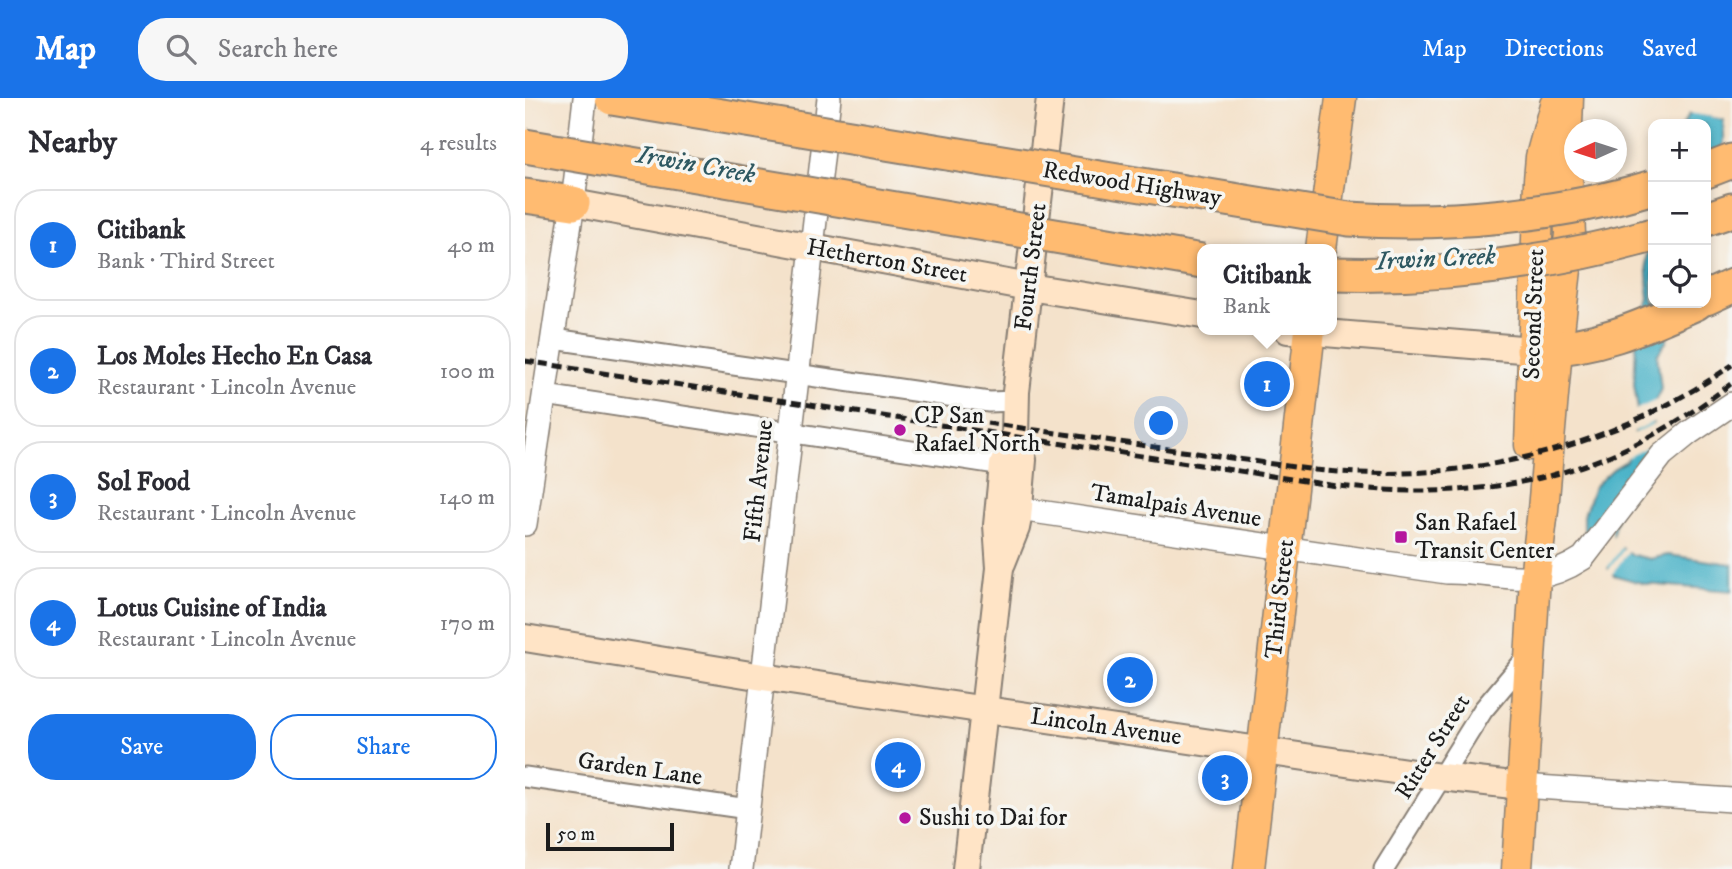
<!DOCTYPE html>
<html lang="en">
<head>
<meta charset="utf-8">
<style>
  body { margin:0; font-family:"IM FELL DW Pica",serif; background:#f7f7f7; color:#2b2b33 }
  .controls { position:absolute; right:21px; top:21px; display:grid; overflow:hidden; border-radius:14px; box-shadow:0 4px 10px #0003 }
  .controls button { width:63px; height:63px; display:grid; place-items:center; padding:0; border:0; border-bottom:2px solid #e1e1e2; background:#fff; color:#2b2b33; font:35px sans-serif }
  .compass { position:absolute; left:1039px; top:21px; width:63px; height:63px; border-radius:50%; background:#fff; box-shadow:0 4px 10px #0003; rotate:267deg }
  .scale { position:absolute; left:21px; bottom:18px; width:128px; box-sizing:border-box; padding-left:7px; border:4px solid #1c1c1c; border-top:0; font-size:19px; line-height:24px; white-space:nowrap; color:#1c1c1c; -webkit-text-stroke:5px #f6f6f2; paint-order:stroke }
  .you { position:absolute; left:637px; top:326px; width:24px; height:24px; margin:-18px; border:5px solid #fff; border-radius:50%; background:#1a73e8; box-shadow:0 0 0 10px #1a73e833 }
  .badge { display:grid; place-items:center; width:46px; height:46px; border-radius:50%; background:#1a73e8; color:#fff; font-size:23px; font-weight:700 }
  .pin { position:absolute; translate:-50% -50%; border:4px solid #fff; box-shadow:0 2px 7px #0006 }
  .popup { position:absolute; left:672px; top:146px; width:140px; height:91px; box-sizing:border-box; display:grid; place-content:center; border-radius:14px; background:#fff; filter:drop-shadow(0 2px 5px #0005); font-size:23px; white-space:nowrap; color:#7c7c81 }
  .popup b { font-size:26px; color:#2b2b33 }
  .popup::after { content:''; position:absolute; left:50%; top:100%; margin-left:-14px; border:14px solid transparent; border-top-color:#fff }
  .list { margin:0; padding:0; list-style:none }
  h2 { display:flex; justify-content:space-between; align-items:center; height:91px; margin:0; padding:0 28px; font-size:30px }
  h2 small { font-size:23px; font-weight:400; color:#7c7c81 }
  .list li { display:grid; grid-template-columns:46px 1fr auto; gap:21px; align-items:center; box-sizing:border-box; height:112px; margin:0 14px 14px; padding:0 14px; border:2px solid #e1e1e2; border-radius:28px }
  .list b { display:block; font-size:26px; white-space:nowrap }
  .list p { margin:0; font-size:23px; white-space:nowrap; color:#7c7c81 }
  .list em { font-size:23px; font-style:normal; color:#7c7c81 }
  .actions { display:flex; gap:14px; padding:21px 28px }
  .actions a { flex:1; padding:16px 0; border:2px solid #1a73e8; border-radius:28px; text-align:center; font-size:24px; color:#1a73e8 }
  .actions .main { background:#1a73e8; color:#fff }
  .icon { flex:none; width:38px; height:38px; fill:none; stroke:currentColor; stroke-width:2; stroke-linecap:round; stroke-linejoin:round }
  .map { position:relative; flex:none; width:1207px; height:771px; overflow:hidden }
  header { display:flex; align-items:center; gap:42px; box-sizing:border-box; height:98px; padding:0 35px; background:#1a73e8; color:#fff }
  header strong { font-size:33px }
  nav { display:flex; gap:38px; margin-inline-start:auto; font-size:24px }
  .search { width:490px; height:63px; background:#f7f7f7; display:flex; align-items:center; gap:18px; box-sizing:border-box; padding:0 24px; border-radius:28px; color:#7c7c81; font-size:26px }
  main { display:flex }
  aside { flex:1; background:#fff }
  .map>svg:first-child { display:block }
  .water { fill:#49b2c8; stroke:#326772; stroke-width:2 }
  .pier { fill:#f4e2cb }
  .lines { fill:none; stroke-linecap:round; stroke-linejoin:round }
  .minor-casing { stroke:#887f74; stroke-width:23 }
  .tertiary-casing { stroke:#887f74; stroke-width:26 }
  .secondary-casing { stroke:#887f74; stroke-width:30 }
  .primary-casing { stroke:#887f74; stroke-width:33 }
  .motorway-casing { stroke:#887f74; stroke-width:37 }
  .minor { stroke:#fff; stroke-width:19 }
  .tertiary { stroke:#fff; stroke-width:23 }
  .secondary { stroke:#ffe4c6; stroke-width:26 }
  .primary { stroke:#ffbb71; stroke-width:30 }
  .motorway { stroke:#ffbb71; stroke-width:33 }
  .rail { stroke:#1c1c1c; stroke-width:5; stroke-dasharray:10 5; stroke-linecap:butt }
  .motorway-bridge-casing { stroke:#887f74; stroke-width:37; stroke-linecap:butt }
  .motorway-bridge { stroke:#ffbb71; stroke-width:33 }
  .poi-dot { fill:#b5179e; stroke:#f6f6f2; stroke-width:2.5 }
  .labels { text-anchor:middle; dominant-baseline:central; stroke-width:7; stroke-linejoin:round; paint-order:stroke }
  .street-label { font-size:24px; fill:#1c1c1c; stroke:#f6f6f2 }
  .poi-label { font-size:24px; fill:#1c1c1c; stroke:#f6f6f2; text-anchor:start }
  .water-label { font-size:26px; font-style:italic; fill:#2e5861; stroke:#f6f6f2 }
</style>
</head>
<body>
<header>
<strong>Map</strong>
<div class="search"><svg class="icon" aria-label="search" viewBox="0 0 24 24"><circle cx="10" cy="10" r="6"/><path d="M15 15l6 6"/></svg>Search here</div>
<nav><a>Map</a><a>Directions</a><a>Saved</a></nav>
</header>
<main>
<aside>
<h2>Nearby<small>4 results</small></h2>
<ul class="list">
<li><span class="badge">1</span><div><b>Citibank</b><p>Bank · Third Street</p></div><em>40 m</em></li>
<li><span class="badge">2</span><div><b>Los Moles Hecho En Casa</b><p>Restaurant · Lincoln Avenue</p></div><em>100 m</em></li>
<li><span class="badge">3</span><div><b>Sol Food</b><p>Restaurant · Lincoln Avenue</p></div><em>140 m</em></li>
<li><span class="badge">4</span><div><b>Lotus Cuisine of India</b><p>Restaurant · Lincoln Avenue</p></div><em>170 m</em></li>
</ul>
<div class="actions"><a class="main">Save</a><a>Share</a></div>
</aside>
<div class="map">
<svg width="1207" height="771" viewBox="0 0 1207 771">
  <rect width="100%" height="100%" fill="#f6f6f2"/>
  <filter id="ink" filterUnits="userSpaceOnUse"><feTurbulence type="fractalNoise" baseFrequency=".0143" numOctaves="2"/><feDisplacementMap in="SourceGraphic" scale="14" xChannelSelector="R" yChannelSelector="G"/><feConvolveMatrix kernelMatrix="1 2 1 2 8 2 1 2 1" color-interpolation-filters="sRGB"/></filter>
  <filter id="wash" filterUnits="userSpaceOnUse"><feTurbulence type="fractalNoise" baseFrequency=".00686" numOctaves="4" result="noise"/><feDisplacementMap in="SourceGraphic" scale="28" xChannelSelector="R" yChannelSelector="G"/><feGaussianBlur stdDeviation="1.57" result="paint"/><feColorMatrix in="noise" values="0 0 0 0 0 0 0 0 0 0 0 0 0 0 0 0 0 1.4 0 .05"/><feComposite in="paint" operator="in"/></filter>
  <g filter="url(#wash)">
    <rect width="100%" height="100%" fill="#f4e2cb"/>
    <g class="water">
      <path d="M1166 14 1199 21C1197 29 1200 36 1199 44 1196 61 1189 77 1181 92V26H1158Z"/>
      <path d="M1128 117V205H1154L1141 244 1132 257 1136 291 1130 303 1125 352 1099 392 1086 442 1108 457 1125 461 1143 457 1207 466V493L1120 486 1088 477 1059 437V417L1069 389 1088 371 1101 363 1109 340 1112 306 1109 286 1111 247 1124 201 1121 162Z"/>
    </g>
    <g class="pier">
      <path d="M1165 0H1198L1200 21 1163 15Z"/>
      <path d="M1136 300 1132 322 1106 335 1108 313Z"/>
      <path d="M1132 324 1129 346 1094 364 1098 361 1105 337Z"/>
      <path d="M1083 418 1088 440 1098 448 1080 473 1057 441Z"/>
      <path d="M1101 448 1105 451 1085 479 1081 475Z"/>
    </g>
  </g>
  <g filter="url(#ink)">
    <g class="lines">
      <defs>
        <g id="minor">
          <path d="M29 241 464 304 491 303"/>
          <path d="M20 297 478 367"/>
          <path d="M0 679 223 711"/>
          <path d="M859 771 958 612 1004 557"/>
        </g>
        <g id="tertiary">
          <path d="M494 411 922 474C977 473 1006 494 1058 460L1137 357 1164 335 1207 306"/>
          <path d="M0 426 48 105 60 0"/>
          <path d="M997 688 1207 702"/>
          <path d="M216 771 304 0"/>
        </g>
        <g id="secondary">
          <path d="M48 105 504 189 677 217"/>
          <path d="M763 232 1008 252"/>
          <path d="M477 465 491 430 493 420 498 362 490 338"/>
          <path d="M0 540 238 579 916 679 997 688"/>
          <path d="M441 771 475 470 472 427 478 367 490 338 491 294 525 0"/>
        </g>
        <g id="primary">
          <path d="M796 151 816 0"/>
          <path d="M1005 347 1014 82 1016 59 1030 7"/>
          <path d="M724 771 785 232"/>
          <path d="M992 771 1010 480 1018 412 1032 251 1045 136 1041 55 1043 0"/>
        </g>
        <g id="motorway">
          <path d="M1181 73 1207 63"/>
          <path d="M0 98 48 105"/>
          <path d="M1181 121 1207 112"/>
          <path d="M1181 200 1207 188"/>
          <path d="M1008 252C1071 250 1115 230 1171 205"/>
        </g>
      </defs>
      <use href="#minor" class="minor-casing"/>
      <use href="#tertiary" class="tertiary-casing"/>
      <use href="#secondary" class="secondary-casing"/>
      <use href="#primary" class="primary-casing"/>
      <use href="#motorway" class="motorway-casing"/>
      <use href="#minor" class="minor"/>
      <use href="#tertiary" class="tertiary"/>
      <use href="#secondary" class="secondary"/>
      <use href="#primary" class="primary"/>
      <use href="#motorway" class="motorway"/>
      <g class="rail">
        <path d="M0 263 805 387C960 406 1082 382 1207 285"/>
        <path d="M462 325 790 372C938 387 1085 353 1207 267"/>
      </g>
      <defs>
        <g id="motorway-bridge">
          <path d="M87 0 824 121C920 128 1036 117 1128 89"/>
          <path d="M0 48 677 163"/>
          <path d="M807 176C916 179 1023 166 1128 137"/>
        </g>
      </defs>
      <use href="#motorway-bridge" class="motorway-bridge-casing"/>
      <use href="#motorway-bridge" class="motorway-bridge"/>
    </g>
  </g>
  <g class="poi-dot">
    <circle cx="375" cy="332" r="7"/>
    <rect x="869" y="432" width="14" height="14" rx="3.5"/>
    <circle cx="380" cy="720" r="7"/>
  </g>
  <g class="labels">
    <g class="street-label">
      <text transform="translate(607 86) rotate(9)">Redwood Highway</text>
      <text transform="translate(362 163) rotate(10)">Hetherton Street</text>
      <text transform="translate(506 169) rotate(-83)">Fourth Street</text>
      <text transform="translate(1009 216) rotate(-88)">Second Street</text>
      <text transform="translate(234 383) rotate(-84)">Fifth Avenue</text>
      <text transform="translate(651 408) rotate(9)">Tamalpais Avenue</text>
      <text transform="translate(755 501) rotate(-84)">Third Street</text>
      <text transform="translate(581 629) rotate(8)">Lincoln Avenue</text>
      <text transform="translate(908 649) rotate(-58)">Ritter Street</text>
      <text transform="translate(115 671) rotate(8)">Garden Lane</text>
    </g>
    <g class="poi-label">
      <text x="389" y="318">CP San<tspan x="389" dy="28">Rafael North</tspan></text>
      <text x="890" y="425">San Rafael<tspan x="890" dy="28">Transit Center</tspan></text>
      <text x="394" y="720">Sushi to Dai for</text>
    </g>
    <g class="water-label">
      <text transform="translate(171 67) rotate(10)">Irwin Creek</text>
      <text transform="translate(911 161) rotate(-3)">Irwin Creek</text>
    </g>
  </g>
</svg>
<div class="controls">
<button>+</button>
<button>−</button>
<button><svg class="icon" aria-label="locate" viewBox="0 0 24 24"><circle cx="12" cy="12" r="6"/><path d="M12 2v4M12 18v4M2 12h4M18 12h4"/></svg></button>
</div>
<svg class="compass" viewBox="-18 -18 36 36"><path d="M0-13l5 13h-10z" fill="#e53935"/><path d="M0 13l5-13h-10z" fill="#7c7c81"/></svg>
<div class="scale">50 m</div>
<div class="you"></div>
<div class="pin badge" style="left:742px;top:286px">1</div>
<div class="popup"><b>Citibank</b>Bank</div>
<div class="pin badge" style="left:605px;top:582px">2</div>
<div class="pin badge" style="left:700px;top:680px">3</div>
<div class="pin badge" style="left:373px;top:667px">4</div>
</div>
</main>
</body>
</html>
